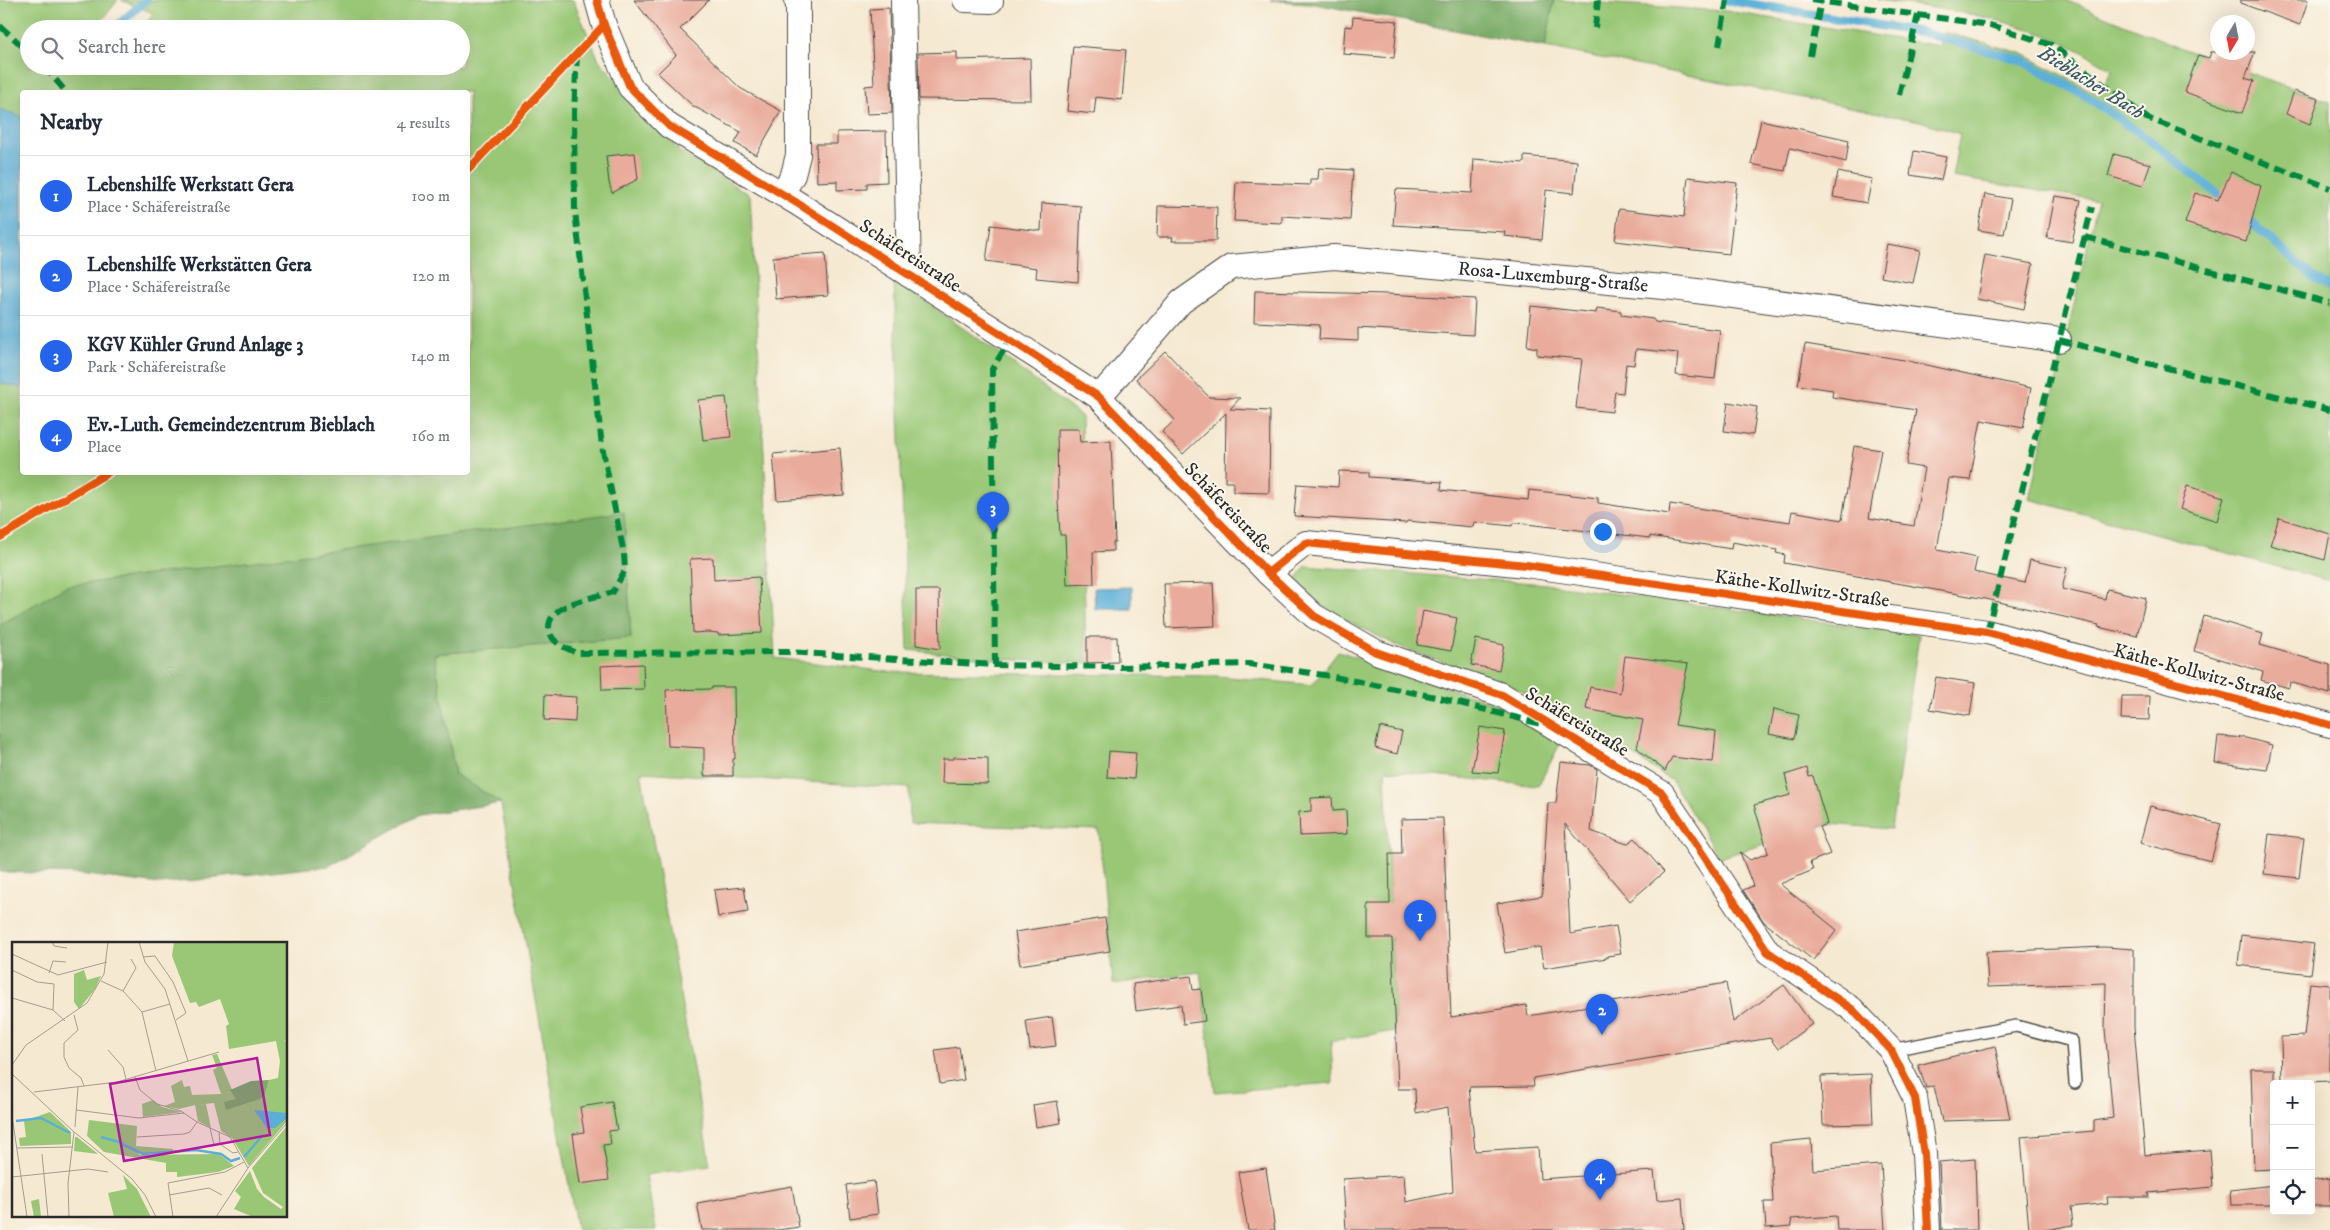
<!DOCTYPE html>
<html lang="en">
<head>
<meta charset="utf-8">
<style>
  body { margin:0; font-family:"IM FELL DW Pica",serif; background:#f6f6f7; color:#1f2937 }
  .controls { position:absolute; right:15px; bottom:15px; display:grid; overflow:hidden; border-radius:5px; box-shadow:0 5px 20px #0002 }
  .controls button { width:45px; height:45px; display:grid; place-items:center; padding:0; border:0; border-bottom:1px solid #e0e1e3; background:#fff; color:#1f2937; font:25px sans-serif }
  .compass { position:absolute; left:2210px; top:15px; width:45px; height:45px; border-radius:50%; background:#fff; box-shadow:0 5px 20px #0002; rotate:190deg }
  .you { position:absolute; left:1602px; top:531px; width:18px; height:18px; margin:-12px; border:4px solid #fff; border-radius:50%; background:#1a73e8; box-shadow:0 0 0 8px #1a73e833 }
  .badge { display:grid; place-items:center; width:32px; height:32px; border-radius:50%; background:#2563eb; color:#fff; font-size:16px; font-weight:700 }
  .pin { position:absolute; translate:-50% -41px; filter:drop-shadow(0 1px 2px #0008) }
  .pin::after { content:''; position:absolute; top:26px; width:18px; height:15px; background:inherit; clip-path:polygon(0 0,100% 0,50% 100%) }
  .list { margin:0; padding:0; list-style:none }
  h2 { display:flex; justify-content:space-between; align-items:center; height:65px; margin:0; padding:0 20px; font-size:21px }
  h2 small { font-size:16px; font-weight:400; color:#747a83 }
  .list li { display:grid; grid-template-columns:32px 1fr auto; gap:15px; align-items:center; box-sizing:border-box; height:80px; padding:0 20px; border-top:1px solid #e0e1e3 }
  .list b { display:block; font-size:19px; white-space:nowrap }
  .list p { margin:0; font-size:16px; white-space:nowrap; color:#747a83 }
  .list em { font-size:16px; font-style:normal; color:#747a83 }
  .icon { flex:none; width:28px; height:28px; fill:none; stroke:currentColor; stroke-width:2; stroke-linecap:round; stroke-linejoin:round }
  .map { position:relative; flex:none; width:2330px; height:1230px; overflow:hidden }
  .search { position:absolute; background:#fff; box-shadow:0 5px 20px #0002; left:20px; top:20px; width:450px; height:55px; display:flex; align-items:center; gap:12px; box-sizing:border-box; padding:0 18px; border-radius:28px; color:#747a83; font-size:19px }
  .panel { position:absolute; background:#fff; box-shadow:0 5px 20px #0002; left:20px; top:90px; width:450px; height:385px; border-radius:5px }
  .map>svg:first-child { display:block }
  .green { fill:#99c776; stroke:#627950; fill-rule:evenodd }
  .forest { fill:#7aac67; stroke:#526c49 }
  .water { fill:#5bafd7; stroke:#436d81 }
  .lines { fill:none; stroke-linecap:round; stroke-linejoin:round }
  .stream { stroke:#5bafd7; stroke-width:9 }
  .building { fill:#e9ab9b }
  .lane-casing { stroke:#494844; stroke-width:14 }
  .street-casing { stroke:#494844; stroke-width:26 }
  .lane { stroke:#fff; stroke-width:11 }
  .street { stroke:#fff; stroke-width:24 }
  .quiet { stroke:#00873e; stroke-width:6; stroke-dasharray:12 6; stroke-linecap:butt }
  .cycleway-casing { stroke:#fbf7ec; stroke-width:11 }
  .cycleway { stroke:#e8590c; stroke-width:8 }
  .labels { text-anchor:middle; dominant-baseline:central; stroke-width:4; stroke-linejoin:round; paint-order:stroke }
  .street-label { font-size:19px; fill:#2b2b2b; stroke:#fbf7ec }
  .water-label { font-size:20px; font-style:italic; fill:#3c5967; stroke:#fbf7ec }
  .inset-river { fill:none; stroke:#5bafd7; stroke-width:2.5 }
  .inset-road { fill:none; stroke:#a49d8f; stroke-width:1 }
  .view { fill:#b5179e; fill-opacity:0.15; stroke:#b5179e; stroke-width:2.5 }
  .inset-edge { fill:none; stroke:#2b2b2b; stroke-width:2.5 }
</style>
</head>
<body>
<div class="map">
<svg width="2330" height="1230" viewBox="0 0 2330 1230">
  <rect width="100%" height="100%" fill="#fbf7ec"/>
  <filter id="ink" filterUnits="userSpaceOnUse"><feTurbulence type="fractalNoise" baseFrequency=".02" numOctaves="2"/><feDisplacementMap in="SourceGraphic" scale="10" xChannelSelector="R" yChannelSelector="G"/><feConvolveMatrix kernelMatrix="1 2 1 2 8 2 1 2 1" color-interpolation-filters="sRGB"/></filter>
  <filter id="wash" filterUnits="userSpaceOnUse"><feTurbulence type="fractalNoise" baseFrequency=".0096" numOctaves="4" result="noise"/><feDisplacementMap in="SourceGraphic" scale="20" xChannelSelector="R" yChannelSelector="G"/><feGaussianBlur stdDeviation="1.12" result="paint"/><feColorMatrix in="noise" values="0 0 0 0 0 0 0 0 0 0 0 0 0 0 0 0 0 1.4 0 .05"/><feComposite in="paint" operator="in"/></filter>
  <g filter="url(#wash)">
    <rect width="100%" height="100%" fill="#f5e9d2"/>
    <g class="green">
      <path d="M0 0H118L95 29H29V66H461V29H143L153 13 121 0H573L599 60 680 152 750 195 775 658 889 672 1217 676 1312 685 1338 651 1497 704 1561 742 1538 786 1385 770 1395 1031 1331 1041 1333 1083 1215 1092 1200 972 1113 984 1099 830 910 823 909 788 641 772 710 1165 646 1175 656 1230H577L501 804 455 774 434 654 631 638 624 513 67 586 0 625ZM22 92H468V472H22Z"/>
      <path d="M1554 0 1726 11 1940 46 1944 32 2021 53 2099 95 2112 70C2098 61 2084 52 2069 45 2010 17 1942 9 1878 0H2065L2189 51 2330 102V581L2029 499 2098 200 1952 177 1960 134 1920 121 1545 47Z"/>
      <path d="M894 280 1000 354 1081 416 1086 663 995 659 908 650Z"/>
      <path d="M1306 566 1546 584 1919 635 1891 829 1830 824 1719 858 1672 781 1599 732 1528 694 1396 645 1344 619 1307 597 1297 578Z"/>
    </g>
    <g class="forest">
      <path d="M1270 0H1554L1545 47 1315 4Z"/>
      <path d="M624 512 631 638 434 654 455 774 501 803 419 815 329 866 160 884 79 874 0 872V625L66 586Z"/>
    </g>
    <g class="water">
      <path d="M0 109 22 117V388L0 383Z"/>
      <path d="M1132 587V609H1095L1094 588Z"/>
    </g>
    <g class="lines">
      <g class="stream">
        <path d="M1726 0 1925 33 2021 60 2088 97 2156 145 2228 202"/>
        <path d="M114 29 146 0"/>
        <path d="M2243 215 2313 277 2330 287"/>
      </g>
    </g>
    <g id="blocks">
      <g class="building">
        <path d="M634 0H709L680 29 740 88 781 111 756 155 735 143 741 132 693 106 658 73 676 55Z"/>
        <path d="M2240 0H2308L2300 25 2240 3Z"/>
        <path d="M889 8 892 113 867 114 865 86 874 85 870 9Z"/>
        <path d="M1353 17 1397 21 1394 58 1343 54 1345 26 1352 27Z"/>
        <path d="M1073 46 1126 50 1122 100 1096 97 1094 114 1067 111Z"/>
        <path d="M957 52V60L1030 58 1031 100 919 99 918 53Z"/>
        <path d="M2211 52H2255L2245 78 2254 81 2242 113 2185 92 2198 55 2209 58Z"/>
        <path d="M2294 91 2319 99 2310 124 2286 114Z"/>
        <path d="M1761 120 1849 140 1846 162 1790 148 1785 171 1751 164Z"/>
        <path d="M886 131 887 182 867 183V189L837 190V181L817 182 816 144H837V132Z"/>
        <path d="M1914 151 1946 157 1941 180 1910 175Z"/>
        <path d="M635 153 638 179 612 193 609 183 606 156Z"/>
        <path d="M2114 154 2150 164 2143 186 2108 176Z"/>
        <path d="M1524 156 1577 161 1574 193 1546 190 1542 240 1504 236 1505 232 1393 225 1396 189 1472 193 1474 159 1524 163Z"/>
        <path d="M1319 168 1353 170 1350 220 1282 216V223L1234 221 1236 182 1310 185V179H1318Z"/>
        <path d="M1838 172 1872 179 1867 203 1833 197Z"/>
        <path d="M2231 172 2261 186 2246 242 2185 223 2195 193 2218 200Z"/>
        <path d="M1688 177 1737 183 1729 254 1615 241 1619 209 1684 217Z"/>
        <path d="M1985 194 2011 199 2004 234 1978 230Z"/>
        <path d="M2055 196 2081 200 2072 242 2047 238Z"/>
        <path d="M1042 203 1081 206 1078 282 1036 278 1037 268 986 261 991 225 1041 231Z"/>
        <path d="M1158 206 1217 207 1216 241H1172L1173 237H1157Z"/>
        <path d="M1887 244 1920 250 1913 283 1881 277Z"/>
        <path d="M825 253 828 295 776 299 773 257Z"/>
        <path d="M1985 255 2033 264 2024 309 1977 299Z"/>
        <path d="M1255 291 1387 294 1475 299 1473 335 1358 328V341L1319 339 1320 325 1254 322Z"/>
        <path d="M1531 306 1596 313 1597 308 1621 311V315L1653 319 1655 322 1720 330 1715 379 1676 375 1678 353 1636 349 1634 365 1626 364 1623 393 1615 392 1612 412 1576 408 1582 359 1537 355V348L1527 346Z"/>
        <path d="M1805 344 1904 360 2031 388 2023 428 1981 420 1970 480 1949 478 1937 550 1977 558 1974 572 2025 583 2030 560 2067 568 2062 589 2105 599 2107 589 2146 598 2137 636 2098 627 2099 625 1986 599 1784 563 1785 555 1776 553 1777 550 1732 542 1731 549 1650 536V538L1517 523 1512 524V526L1474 522 1473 527 1407 521 1406 523 1294 516 1297 484 1338 487 1339 471 1369 472V477L1442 482 1441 490 1528 500 1529 490 1598 498V503L1669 514 1670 504 1790 522 1792 511 1842 520 1854 446 1881 450 1869 518 1914 526 1924 468 1906 465 1916 410 1832 397 1833 390 1798 385Z"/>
        <path d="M1165 351 1209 397 1240 398 1230 409 1270 411 1269 493 1233 492V482H1225L1226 413 1183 454 1162 432 1175 420 1136 379Z"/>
        <path d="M726 397 731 437 703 440 698 400Z"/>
        <path d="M1728 402 1757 407 1753 435 1724 431Z"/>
        <path d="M1057 429H1079L1080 442 1111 441 1115 542H1113V551L1093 552 1094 584 1067 585 1065 535H1060L1058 501Z"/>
        <path d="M840 448 844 495 777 500 773 454Z"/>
        <path d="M2187 486 2224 497 2217 521 2180 509Z"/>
        <path d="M2279 518 2330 534 2325 560 2270 545Z"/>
        <path d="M713 558 714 580 759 577 762 633 718 635V633L708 632 693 633 690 559Z"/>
        <path d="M1213 583 1215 626 1166 628 1164 584Z"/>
        <path d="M916 590H939L940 649 916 645Z"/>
        <path d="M1423 611 1457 618 1451 651 1417 645Z"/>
        <path d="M2204 616 2263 634 2260 645 2330 665V694L2290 682 2289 688 2261 680 2263 672 2194 651Z"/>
        <path d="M1087 637H1117L1118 662 1087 663Z"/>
        <path d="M1476 639 1504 645 1499 670 1471 665Z"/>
        <path d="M1625 656 1688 664 1675 725 1716 731 1713 762 1672 757 1665 771 1637 748 1643 720 1586 709 1590 687 1620 693Z"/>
        <path d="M643 664 644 689 602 690 601 666Z"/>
        <path d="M1936 677 1975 683 1970 716 1930 709Z"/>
        <path d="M712 687H734L735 759H733V776H704V748L668 746 666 690 712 689Z"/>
        <path d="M545 695 576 697 575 722 544 720Z"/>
        <path d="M2122 696H2150L2149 720 2121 719Z"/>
        <path d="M1774 709 1799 715 1794 739 1769 734Z"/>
        <path d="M1380 727 1402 732 1397 754 1375 748Z"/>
        <path d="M1480 727 1505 731 1498 773 1472 771Z"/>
        <path d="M2218 736 2246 738 2272 745 2267 770 2215 763Z"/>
        <path d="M1109 751 1136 753 1134 779 1107 777Z"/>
        <path d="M954 757 988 758V784L942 783 943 759H954Z"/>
        <path d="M1561 762 1590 765 1597 769 1591 831 1627 844 1635 838 1664 872 1630 901 1565 824 1570 934 1616 926 1621 954 1607 956V958L1544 968 1540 947 1505 953 1497 903 1542 896 1548 803H1556Z"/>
        <path d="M1807 768 1809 777 1813 776 1827 824 1819 827 1830 854 1810 862 1813 870 1780 884 1837 930 1813 960 1764 922 1743 890 1753 886 1740 852 1750 860 1768 853 1754 805 1790 795 1785 775Z"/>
        <path d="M1332 797 1333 811 1346 810 1347 834 1300 836 1299 812 1311 811V798Z"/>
        <path d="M2150 806 2221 824 2211 861 2140 843Z"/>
        <path d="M1443 818 1451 1017 1526 1005 1528 1016 1726 983 1733 1022 1784 985 1812 1024 1778 1049 1770 1038 1533 1078 1534 1086 1469 1087 1475 1151 1538 1147 1540 1179 1654 1171 1657 1200 1682 1198 1684 1230H1346L1343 1179 1404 1175 1406 1202 1453 1192 1448 1107 1416 1113 1415 1089H1398L1392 938H1368V904H1390L1389 854H1402L1401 819Z"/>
        <path d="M2269 834 2304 838 2299 878 2264 874Z"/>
        <path d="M744 887 748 912 718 917 714 890Z"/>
        <path d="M1105 918 1110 951 1020 965 1015 932Z"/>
        <path d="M2241 935 2314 944 2310 974 2238 965Z"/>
        <path d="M2104 947 2134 949V1027L2145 1155 2210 1150 2213 1187 2148 1193 2149 1197H2107L2108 1203 2071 1207 2073 1225 2045 1230H2029L2021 1137 2094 1131V1121L2113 1118 2105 1029 2106 983 1988 987 1986 952Z"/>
        <path d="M1191 976 1193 990 1201 989 1205 1021 1183 1024 1181 1005 1136 1011 1133 984Z"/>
        <path d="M2310 983 2330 985V1081L2282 1083 2281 1037 2304 1036Z"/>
        <path d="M1052 1017 1056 1046 1030 1049 1026 1021Z"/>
        <path d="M1995 1046 2010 1119 1942 1121 1934 1086 1926 1088 1918 1065Z"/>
        <path d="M959 1047 964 1080 940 1084 935 1050Z"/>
        <path d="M2251 1069H2274V1169L2254 1170Z"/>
        <path d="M1871 1074 1873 1124 1823 1125 1821 1076Z"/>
        <path d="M1057 1101 1061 1123 1036 1127 1033 1105Z"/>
        <path d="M612 1102 617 1130 609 1131 611 1144 603 1145 609 1180 580 1184 573 1134 584 1132 580 1107Z"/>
        <path d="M1811 1139 1813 1170 1881 1165 1885 1230H1837L1836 1216 1791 1219 1792 1226 1766 1228 1764 1202H1773L1770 1143Z"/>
        <path d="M1975 1159 1977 1230H1942L1939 1162Z"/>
        <path d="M1266 1168 1275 1230H1248L1238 1172Z"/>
        <path d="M2330 1178V1206H2311V1181Z"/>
        <path d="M874 1181 878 1214 850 1218 846 1185Z"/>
        <path d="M2274 1185V1205H2231L2230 1190Z"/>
        <path d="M792 1186 799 1227 778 1230H702L697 1203Z"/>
      </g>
    </g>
  </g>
  <g filter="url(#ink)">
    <use href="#blocks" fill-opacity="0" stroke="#494844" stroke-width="1"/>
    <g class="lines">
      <defs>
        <path id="lane" d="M1891 1050 2016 1026 2072 1041 2075 1083"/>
        <g id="street">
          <path d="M597 0 604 25 630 87 669 126 797 203 1099 397 1268 573 1314 616 1376 652 1502 695 1662 793 1768 952 1852 1009 1891 1050 1915 1098 1924 1154 1928 1230"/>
          <path d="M903 0 909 275"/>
          <path d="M965 0 991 1"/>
          <path d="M782 194 793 175 798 155V2L796 0"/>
          <path id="s1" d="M1099 397 1181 302 1231 267 1334 257 1674 288 2059 340"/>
          <path d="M1268 573 1306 543 1526 565 1987 632 2330 725"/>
        </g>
      </defs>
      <use href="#lane" class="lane-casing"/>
      <use href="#street" class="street-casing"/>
      <use href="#lane" class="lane"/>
      <use href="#street" class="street"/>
      <g class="quiet">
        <path d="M1811 0 1990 25 2052 45 2147 118 2330 188"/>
        <path d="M0 26 29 52"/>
        <path d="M1595 28 1598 0"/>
        <path d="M1719 46 1727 0"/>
        <path d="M577 54 574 112 575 211 602 446 624 554 625 570 613 592C594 598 548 603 549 628 550 643 566 648 577 653L787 652 995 665 1119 667 1249 664 1324 675 1436 697 1541 724"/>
        <path d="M1810 56 1821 1"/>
        <path d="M44 66 66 92"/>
        <path d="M1899 95 1918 15"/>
        <path d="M2085 237 2330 303"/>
        <path d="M2059 340 2330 410"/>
        <path d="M1987 632 2092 207"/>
        <path d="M995 665 992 369 1010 340"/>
      </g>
      <defs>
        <g id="cycleway">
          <path d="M597 0 604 25 630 87 669 126 797 203 1099 397 1268 573 1314 616 1376 652 1502 695 1662 793 1768 952 1852 1009 1891 1050 1915 1098 1924 1154 1928 1230"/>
          <path d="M468 170 604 25"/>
          <path d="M0 537 109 472"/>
          <path d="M1268 573 1306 543 1526 565 1987 632 2330 725"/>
        </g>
      </defs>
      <use href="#cycleway" class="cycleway-casing"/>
      <use href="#cycleway" class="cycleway"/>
    </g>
  </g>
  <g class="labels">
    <g class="street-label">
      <text transform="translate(910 256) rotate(33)">Schäfereistraße</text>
      <text stroke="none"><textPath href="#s1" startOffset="510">Rosa-Luxemburg-Straße</textPath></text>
      <text transform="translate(1228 508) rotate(46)">Schäfereistraße</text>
      <text transform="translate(1802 589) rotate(8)">Käthe-Kollwitz-Straße</text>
      <text transform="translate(2199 673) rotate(15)">Käthe-Kollwitz-Straße</text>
      <text transform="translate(1577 722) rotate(31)">Schäfereistraße</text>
    </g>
    <g class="water-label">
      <text transform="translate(2091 83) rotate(32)">Bieblacher Bach</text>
    </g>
  </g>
  <g transform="translate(12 942)">
    <rect width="275" height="275" fill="#f5e9d2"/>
    <path d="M162 0H275V98L272 99H275V179L237 224 220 196 209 189 202 161 183 163 194 162 199 186 186 179 183 163 167 167 152 164 163 160 159 144 170 138 172 145 178 144 180 153 209 152 201 128 205 126 200 113 205 112 224 157H248L253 153 257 138 266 136 268 119 264 99 217 107 214 84 217 82 208 57 187 65 184 60 178 61 160 14ZM72 28 75 38 89 34 83 47 67 67 62 60V32ZM141 158 150 165 170 170 131 175 130 162ZM38 170 59 190V202L8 204 7 196 14 195 12 179ZM77 178 125 184 124 204 161 207V211L150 212 126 211 128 213 207 212 222 224 206 230 165 235V230H154V221L92 210 75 194ZM275 184V275H241L222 267 229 255 223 249 238 229 245 247 252 255 269 267 271 265 251 251 240 226ZM63 195H65L86 212 62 209ZM111 233 125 247 139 275H102L96 251 115 247ZM27 257 29 275H22L19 259Z" fill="#99c776"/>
    <path d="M257 138 253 153 248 157 214 168 212 160 224 157 218 148 239 139Z" fill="#7aac67"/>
    <path d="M242 168 275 171V176L263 186H255Z" fill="#5bafd7"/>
    <path class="inset-river" d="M4 179 29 176 58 191M89 195 107 200M108 201 131 212 184 208 209 212 219 219 228 216M232 215 251 193"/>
    <path class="inset-road" d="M40 0 42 4 55 6M127 0 133 20 153 47 176 119M0 12 46 33 95 20M131 15 143 14 161 40 174 71 164 78M0 28 25 40 42 42 41 68M37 31 41 19 54 20M89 39 111 49 130 70 144 129M111 49 124 26 119 17M0 56 41 68 53 79M130 70 158 62M62 73 66 88 52 101V115L57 126 69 136 72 144M96 108 111 125 114 137M0 123 14 103 75 61 92 32 96 0M0 132 61 189 120 237 133 253 144 275M123 135 128 148 145 162 169 169 185 180 218 195 236 226M22 150 105 140 207 110M64 168 127 176 172 171M0 174 15 275M63 185 66 145M207 190 208 202 221 211 226 210M125 195 172 192 178 190 185 180M196 204 202 203 198 186M5 206 61 205M30 212 36 275M0 235 76 227 96 230M157 253 197 246 210 253M57 275 56 241 62 190M161 275 156 241 213 230 232 220M204 275 236 226 275 181"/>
    <path class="view" d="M245 116 258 193 112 219 98 142Z"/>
    <rect width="275" height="275" class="inset-edge"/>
  </g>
</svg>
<div class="controls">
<button>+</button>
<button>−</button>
<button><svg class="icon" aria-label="locate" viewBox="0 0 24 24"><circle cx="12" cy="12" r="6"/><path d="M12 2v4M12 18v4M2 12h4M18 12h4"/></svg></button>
</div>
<svg class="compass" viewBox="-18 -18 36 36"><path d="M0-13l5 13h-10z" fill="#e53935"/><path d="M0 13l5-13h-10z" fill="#747a83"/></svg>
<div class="you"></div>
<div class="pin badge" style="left:1420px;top:941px">1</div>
<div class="pin badge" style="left:1602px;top:1035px">2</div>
<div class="pin badge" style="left:993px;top:533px">3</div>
<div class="pin badge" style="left:1600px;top:1200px">4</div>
<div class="search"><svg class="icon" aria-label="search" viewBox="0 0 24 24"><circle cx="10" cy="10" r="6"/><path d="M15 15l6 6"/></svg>Search here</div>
<section class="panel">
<h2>Nearby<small>4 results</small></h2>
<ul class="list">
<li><span class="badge">1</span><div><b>Lebenshilfe Werkstatt Gera</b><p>Place · Schäfereistraße</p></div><em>100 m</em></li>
<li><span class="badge">2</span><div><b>Lebenshilfe Werkstätten Gera</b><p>Place · Schäfereistraße</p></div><em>120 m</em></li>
<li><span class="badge">3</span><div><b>KGV Kühler Grund Anlage 3</b><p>Park · Schäfereistraße</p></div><em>140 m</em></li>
<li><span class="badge">4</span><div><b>Ev.-Luth. Gemeindezentrum Bieblach</b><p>Place</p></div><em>160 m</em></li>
</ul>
</section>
</div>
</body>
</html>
